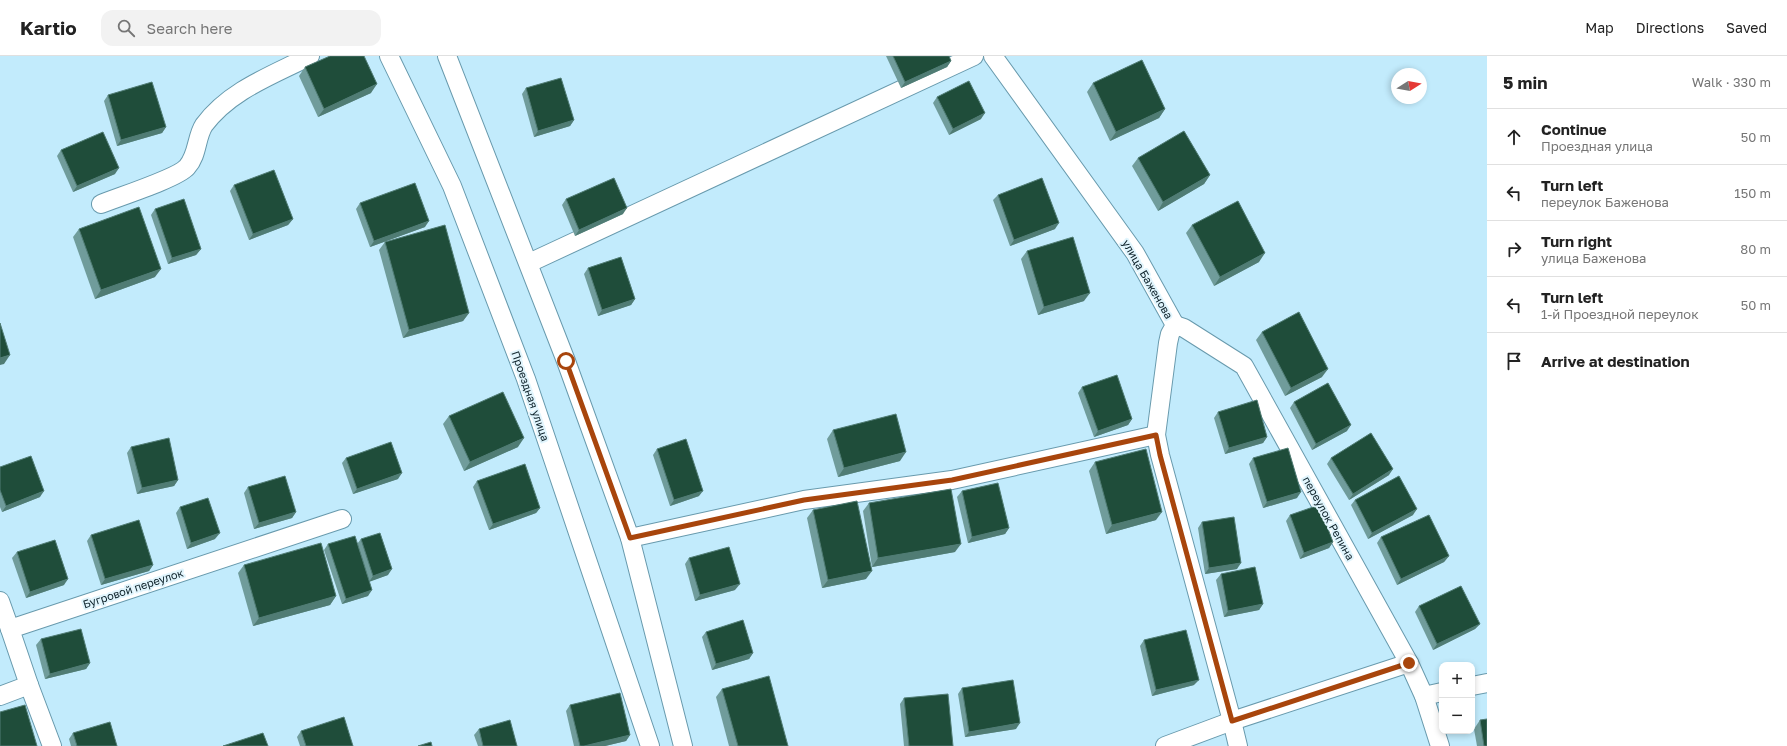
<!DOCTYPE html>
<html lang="en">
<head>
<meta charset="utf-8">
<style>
  body { margin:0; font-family:"Golos Text",sans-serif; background:#f2f2f2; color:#222 }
  .controls { position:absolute; right:12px; bottom:12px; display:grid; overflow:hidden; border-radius:8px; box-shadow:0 2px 6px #0003 }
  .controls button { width:36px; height:36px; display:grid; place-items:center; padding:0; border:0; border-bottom:1px solid #e0e0e0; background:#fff; color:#222; font:20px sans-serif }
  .compass { position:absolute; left:1391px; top:12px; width:36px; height:36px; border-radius:50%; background:#fff; box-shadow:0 2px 6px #0003; rotate:79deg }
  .stop { position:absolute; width:12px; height:12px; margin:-9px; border:3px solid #a8450c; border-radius:50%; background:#fff }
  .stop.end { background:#a8450c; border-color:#fff; box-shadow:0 1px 4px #0008 }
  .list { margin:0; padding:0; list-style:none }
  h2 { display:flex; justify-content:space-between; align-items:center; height:52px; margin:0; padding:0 16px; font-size:17px }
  h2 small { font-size:13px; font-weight:400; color:#767676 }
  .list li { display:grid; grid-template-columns:26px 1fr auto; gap:12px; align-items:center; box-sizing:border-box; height:56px; padding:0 16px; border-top:1px solid #e0e0e0 }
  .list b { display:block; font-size:15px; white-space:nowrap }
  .list p { margin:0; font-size:13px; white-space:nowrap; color:#767676 }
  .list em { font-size:13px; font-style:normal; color:#767676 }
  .icon { flex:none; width:22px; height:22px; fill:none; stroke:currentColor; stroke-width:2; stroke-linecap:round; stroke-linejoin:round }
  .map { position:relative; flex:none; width:1487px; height:690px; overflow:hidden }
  header { display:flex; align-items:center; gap:24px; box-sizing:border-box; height:56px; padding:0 20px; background:#fff; border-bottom:1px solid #e0e0e0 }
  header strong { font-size:19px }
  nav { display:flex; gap:22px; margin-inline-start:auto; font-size:14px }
  .search { width:280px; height:36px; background:#f2f2f2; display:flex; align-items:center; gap:10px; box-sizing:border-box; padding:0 14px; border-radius:12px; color:#767676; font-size:15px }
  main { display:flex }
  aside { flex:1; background:#fff }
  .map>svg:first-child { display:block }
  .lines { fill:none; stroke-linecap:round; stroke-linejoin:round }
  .minor-casing { stroke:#689aad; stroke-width:20 }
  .minor { stroke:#fff; stroke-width:18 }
  .wall { fill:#709c9b }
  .shaded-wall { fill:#507c74 }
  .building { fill:#1f4d3a; stroke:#507c74 }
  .route { stroke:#a8450c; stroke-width:5 }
  .labels { text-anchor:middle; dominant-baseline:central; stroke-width:4; stroke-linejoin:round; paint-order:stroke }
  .street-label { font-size:11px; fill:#0e222a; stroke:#e1f5fd }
</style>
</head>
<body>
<header>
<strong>Kartio</strong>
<div class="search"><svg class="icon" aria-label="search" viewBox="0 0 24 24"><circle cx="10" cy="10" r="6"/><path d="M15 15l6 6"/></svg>Search here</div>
<nav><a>Map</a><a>Directions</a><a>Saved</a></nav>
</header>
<main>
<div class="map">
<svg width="1487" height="690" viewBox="0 0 1487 690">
  <rect width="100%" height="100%" fill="#c2ebfc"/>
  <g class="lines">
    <defs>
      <g id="minor">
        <path d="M389 0 452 130 526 323 650 690"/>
        <path d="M447 0 566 305 630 482 683 690"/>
        <path d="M993 0 1135 197 1175 269 1170 278 1168 287 1156 379 1160 399 1232 665 1238 690"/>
        <path d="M101 148C118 141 178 122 187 111 198 99 196 81 204 69 230 34 273 19 310 0"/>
        <path d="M529 207 974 0"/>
        <path d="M1175 269 1184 272 1244 310 1409 607 1424 640 1440 690"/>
        <path d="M630 482 804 444 952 424 1156 379"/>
        <path d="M0 545 10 573"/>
        <path d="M29 629 52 690"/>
        <path d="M1472 630 1487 627"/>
        <path d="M0 640 29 629 10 573 342 463"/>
        <path d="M1424 640 1442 636"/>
        <path d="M1165 690 1232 665 1409 607"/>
      </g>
    </defs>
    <use href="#minor" class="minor-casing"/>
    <use href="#minor" class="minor"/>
  </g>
  <g class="wall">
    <path d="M886 0H949L951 5 947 11 901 32Z"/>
    <path d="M305 11 371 37 318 61 299 20Z"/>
    <path d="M1093 27 1165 53 1159 62 1110 85 1087 36Z"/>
    <path d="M526 32 574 64 570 70 534 81 522 38Z"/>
    <path d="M108 39 166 71 162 77 117 90 104 45Z"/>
    <path d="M937 41 981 63 949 79 933 47Z"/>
    <path d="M61 94 115 118 73 136 57 100Z"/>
    <path d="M1138 102 1210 119 1204 128 1158 155 1132 110Z"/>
    <path d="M234 129 293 163 288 169 249 184 230 135Z"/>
    <path d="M998 139 1055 173 1010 190 993 144Z"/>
    <path d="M566 143 623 158 575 180 562 149Z"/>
    <path d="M360 147 425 171 370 191 356 153Z"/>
    <path d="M155 153 201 193 196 199 168 208 151 159Z"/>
    <path d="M1192 169 1259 206 1214 230 1186 177Z"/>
    <path d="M79 173 155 221 95 243 73 181Z"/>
    <path d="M385 186 469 257 463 265 403 282 379 194Z"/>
    <path d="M1027 195 1084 245 1038 259 1021 203Z"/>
    <path d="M588 212 635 243 631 249 598 260 584 218Z"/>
    <path d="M1262 276 1322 321 1285 340 1256 284Z"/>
    <path d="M1082 331 1132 363 1128 369 1094 381 1078 337Z"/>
    <path d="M1294 346 1347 375 1312 394 1290 352Z"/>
    <path d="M1218 356 1267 381 1263 387 1225 398 1214 362Z"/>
    <path d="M449 360 518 391 464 415 443 368Z"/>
    <path d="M833 374 900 405 838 421 827 383Z"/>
    <path d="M131 391 178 424 174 430 137 438 127 397Z"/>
    <path d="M657 393 699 440 670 450 653 399Z"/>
    <path d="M346 402 398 423 353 438 342 407Z"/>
    <path d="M1253 402 1297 442 1263 452 1249 408Z"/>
    <path d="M1331 402 1389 419 1349 444 1327 408Z"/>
    <path d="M1095 406 1156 464 1106 478 1089 415Z"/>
    <path d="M0 411 40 441 2 456 0 451Z"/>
    <path d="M477 425 540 452 536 457 489 474 473 431Z"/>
    <path d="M248 431 296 456 292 462 254 473 244 437Z"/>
    <path d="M962 435 1009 472 1005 478 968 487 957 441Z"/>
    <path d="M1355 444 1413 459 1368 483 1351 449Z"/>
    <path d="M869 447 955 496 872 511 863 455Z"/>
    <path d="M180 451 215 483 187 493 176 457Z"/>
    <path d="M813 454 866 523 822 532 807 462Z"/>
    <path d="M1290 459 1333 486 1329 492 1300 503 1286 465Z"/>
    <path d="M1202 466 1237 513 1205 518 1198 472Z"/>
    <path d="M91 479 153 509 149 515 101 529 87 485Z"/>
    <path d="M1381 481 1449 500 1444 506 1397 529 1377 487Z"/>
    <path d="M361 483 388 519 370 525 368 540 342 548 324 494 328 488H357Z"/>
    <path d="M17 496 64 529 26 542 12 502Z"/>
    <path d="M689 502 735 534 695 545 685 508Z"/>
    <path d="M244 509 336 540 330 549 253 570 238 517Z"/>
    <path d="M1221 518 1263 548 1259 554 1224 561 1216 524Z"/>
    <path d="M1419 550 1480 568 1475 573 1433 594 1415 556Z"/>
    <path d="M706 576 753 597 749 603 712 614 702 581Z"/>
    <path d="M41 583 90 607 86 613 45 623 36 589Z"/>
    <path d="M1144 584 1194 629 1152 640 1140 590Z"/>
    <path d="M962 632 1016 673 965 681 958 638Z"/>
    <path d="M722 633 788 690H729L716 641Z"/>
    <path d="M904 642 953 690H904L900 648Z"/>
    <path d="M570 649 630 679 626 685 605 690H574L566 655Z"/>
    <path d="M1480 664 1487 690H1477L1474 673Z"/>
    <path d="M479 673 517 690H478L474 679Z"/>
    <path d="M301 675 353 690H300L297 681Z"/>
    <path d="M73 677 117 690H71L69 683Z"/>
  </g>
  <g class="shaded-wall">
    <path d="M951 5 947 11 901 32 905 26Z"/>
    <path d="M377 28 371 37 318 61 324 53Z"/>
    <path d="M1165 53 1159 62 1110 85 1116 76Z"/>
    <path d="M985 57 981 63 949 79 953 73Z"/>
    <path d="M574 64 570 70 534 81 538 75Z"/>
    <path d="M166 71 162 77 117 90 121 84Z"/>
    <path d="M119 112 115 118 73 136 77 130Z"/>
    <path d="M1210 119 1204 128 1158 155 1163 146Z"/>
    <path d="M627 152 623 158 575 180 579 174Z"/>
    <path d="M293 163 288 169 249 184 253 178Z"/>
    <path d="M429 165 425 171 370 191 374 185Z"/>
    <path d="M1059 167 1055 173 1010 190 1014 184Z"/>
    <path d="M201 193 196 199 168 208 172 202Z"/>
    <path d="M1265 197 1259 206 1214 230 1220 221Z"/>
    <path d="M161 213 155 221 95 243 101 234Z"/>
    <path d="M1090 237 1084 245 1038 259 1044 251Z"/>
    <path d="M635 243 631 249 598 260 602 254Z"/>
    <path d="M469 257 463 265 403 282 409 274Z"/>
    <path d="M10 299 4 308 0 309V302Z"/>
    <path d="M1328 313 1322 321 1285 340 1291 332Z"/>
    <path d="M1132 363 1128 369 1094 381 1098 375Z"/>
    <path d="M1351 369 1347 375 1312 394 1316 388Z"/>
    <path d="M1267 381 1263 387 1225 398 1229 392Z"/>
    <path d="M524 382 518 391 464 415 470 406Z"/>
    <path d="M906 396 900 405 838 421 844 412Z"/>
    <path d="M1393 413 1389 419 1349 444 1353 438Z"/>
    <path d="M402 417 398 423 353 438 357 433Z"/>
    <path d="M178 424 174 430 137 438 142 432Z"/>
    <path d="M44 435 40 441 2 456 6 450Z"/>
    <path d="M703 435 699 440 670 450 674 444Z"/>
    <path d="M1301 436 1297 442 1263 452 1267 446Z"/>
    <path d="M540 452 536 457 489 474 493 468Z"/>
    <path d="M1417 453 1413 459 1368 483 1372 477Z"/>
    <path d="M296 456 292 462 254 473 259 467Z"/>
    <path d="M1162 456 1156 464 1106 478 1112 469Z"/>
    <path d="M1009 472 1005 478 968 487 972 481Z"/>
    <path d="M220 477 215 483 187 493 191 487Z"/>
    <path d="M1333 486 1329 492 1300 503 1304 497Z"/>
    <path d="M961 488 955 496 872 511 878 502Z"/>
    <path d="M1449 500 1444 506 1397 529 1401 523Z"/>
    <path d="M1241 507 1237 513 1205 518 1209 512Z"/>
    <path d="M153 509 149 515 101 529 105 523Z"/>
    <path d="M392 513 388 519 369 526 373 520Z"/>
    <path d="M872 515 866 523 822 532 828 524Z"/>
    <path d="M68 523 64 529 26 542 30 536Z"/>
    <path d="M740 528 735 534 695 545 700 539Z"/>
    <path d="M372 534 368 540 342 548 346 543Z"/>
    <path d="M336 540 330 549 253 570 259 562Z"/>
    <path d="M1263 548 1259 554 1224 561 1228 555Z"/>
    <path d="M1480 568 1475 573 1433 594 1437 588Z"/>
    <path d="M753 597 749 603 712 614 716 608Z"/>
    <path d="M90 607 86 613 45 623 50 618Z"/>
    <path d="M1199 624 1194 629 1152 640 1156 634Z"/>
    <path d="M1020 667 1016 673 965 681 969 676Z"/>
    <path d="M630 679 626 685 605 690H584Z"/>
  </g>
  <g class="building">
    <path d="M330 0H364L377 28 324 53 305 11Z"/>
    <path d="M893 0H949L951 5 905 26Z"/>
    <path d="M1142 4 1165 53 1116 76 1093 27Z"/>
    <path d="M561 22 574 64 538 75 526 32Z"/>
    <path d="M969 25 985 57 953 73 937 41Z"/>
    <path d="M152 26 166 71 121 84 108 39Z"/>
    <path d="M1184 75 1210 119 1163 146 1138 102Z"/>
    <path d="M103 76 119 112 77 130 61 94Z"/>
    <path d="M274 114 293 163 253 178 234 129Z"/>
    <path d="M614 122 627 152 579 174 566 143Z"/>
    <path d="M1042 122 1059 167 1014 184 998 139Z"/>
    <path d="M415 127 429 165 374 185 360 147Z"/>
    <path d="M184 143 201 193 172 202 155 153Z"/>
    <path d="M1238 145 1265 197 1220 221 1192 169Z"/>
    <path d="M139 151 161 213 101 234 79 173Z"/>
    <path d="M445 169 469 257 409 274 385 186Z"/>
    <path d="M1073 181 1090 237 1044 251 1027 195Z"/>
    <path d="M621 201 635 243 602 254 588 212Z"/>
    <path d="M1299 256 1328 313 1291 332 1262 276Z"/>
    <path d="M0 267 10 299 0 302Z"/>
    <path d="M1117 319 1132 363 1098 375 1082 331Z"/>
    <path d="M1328 327 1351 369 1316 388 1294 346Z"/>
    <path d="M503 336 524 382 470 406 449 360Z"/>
    <path d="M1257 344 1267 381 1229 392 1218 356Z"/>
    <path d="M896 358 906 396 844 412 833 374Z"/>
    <path d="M1371 377 1393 413 1353 438 1331 402Z"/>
    <path d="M169 382 178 424 142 432 131 391Z"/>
    <path d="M686 383 703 435 674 444 657 393Z"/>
    <path d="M391 386 402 417 357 433 346 402Z"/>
    <path d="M1288 392 1301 436 1267 446 1253 402Z"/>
    <path d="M1146 393 1162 456 1112 469 1095 406Z"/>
    <path d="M31 400 44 435 6 450 0 434V411Z"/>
    <path d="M525 408 540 452 493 468 477 425Z"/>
    <path d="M285 420 296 456 259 467 248 431Z"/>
    <path d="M1399 420 1417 453 1372 477 1355 444Z"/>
    <path d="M998 427 1009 472 972 481 962 435Z"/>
    <path d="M951 433 961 488 878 502 869 447Z"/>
    <path d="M208 442 220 477 191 487 180 451Z"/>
    <path d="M857 445 872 515 828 524 813 454Z"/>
    <path d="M1319 449 1333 486 1304 497 1290 459Z"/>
    <path d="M1429 459 1449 500 1401 523 1381 481Z"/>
    <path d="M1234 461 1241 507 1209 512 1202 466Z"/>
    <path d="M139 464 153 509 105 523 91 479Z"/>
    <path d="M380 477 392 513 373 520 361 483Z"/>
    <path d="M355 480 372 534 346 543 328 488Z"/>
    <path d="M55 484 68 523 30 536 17 496Z"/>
    <path d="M321 487 336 540 259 562 244 509Z"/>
    <path d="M729 491 740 528 700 539 689 502Z"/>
    <path d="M1255 511 1263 548 1228 555 1221 518Z"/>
    <path d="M1461 530 1480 568 1437 588 1419 550Z"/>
    <path d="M743 564 753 597 716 608 706 576Z"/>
    <path d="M81 573 90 607 50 618 41 583Z"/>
    <path d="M1186 574 1199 624 1156 634 1144 584Z"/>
    <path d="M769 620 788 690H738L722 633Z"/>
    <path d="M1013 624 1020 667 969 676 962 632Z"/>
    <path d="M620 637 630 679 584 690H580L570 649Z"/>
    <path d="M948 638 953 690H909L904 642Z"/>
    <path d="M25 649 37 690H0V656Z"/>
    <path d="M344 661 353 690H306L301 675Z"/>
    <path d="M1487 663V690H1484L1480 664Z"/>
    <path d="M510 664 517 690H483L479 673Z"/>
    <path d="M110 666 117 690H77L73 677Z"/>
    <path d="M263 677 268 690H223Z"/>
    <path d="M431 686 432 690H418Z"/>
  </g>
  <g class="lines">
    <path class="route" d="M566 305 630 482 804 444 952 424 1156 379 1160 399 1232 665 1409 607"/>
  </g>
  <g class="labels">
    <g class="street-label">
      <text transform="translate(1148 223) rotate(60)">улица Баженова</text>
      <text transform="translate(531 340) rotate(71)">Проездная улица</text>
      <text transform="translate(1329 462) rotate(61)">переулок Репина</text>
      <text transform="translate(133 532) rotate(-18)">Бугровой переулок</text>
    </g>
  </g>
</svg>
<div class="controls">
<button>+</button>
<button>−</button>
</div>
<svg class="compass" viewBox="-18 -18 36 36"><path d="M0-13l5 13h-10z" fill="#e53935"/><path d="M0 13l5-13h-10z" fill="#767676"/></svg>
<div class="stop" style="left:566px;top:305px"></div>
<div class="stop end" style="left:1409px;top:607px"></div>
</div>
<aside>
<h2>5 min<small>Walk · 330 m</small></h2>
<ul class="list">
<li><svg class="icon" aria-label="ahead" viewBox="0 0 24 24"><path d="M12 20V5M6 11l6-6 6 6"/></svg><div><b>Continue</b><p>Проездная улица</p></div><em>50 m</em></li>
<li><svg class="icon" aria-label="left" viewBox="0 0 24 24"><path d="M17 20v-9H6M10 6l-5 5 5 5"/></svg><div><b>Turn left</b><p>переулок Баженова</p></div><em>150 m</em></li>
<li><svg class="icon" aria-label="right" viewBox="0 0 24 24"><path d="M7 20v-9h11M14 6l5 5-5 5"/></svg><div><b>Turn right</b><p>улица Баженова</p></div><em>80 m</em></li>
<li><svg class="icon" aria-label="left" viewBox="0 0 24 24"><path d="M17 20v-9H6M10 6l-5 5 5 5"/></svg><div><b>Turn left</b><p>1-й Проездной переулок</p></div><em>50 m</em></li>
<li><svg class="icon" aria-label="arrive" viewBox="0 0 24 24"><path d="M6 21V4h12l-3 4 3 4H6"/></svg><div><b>Arrive at destination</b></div></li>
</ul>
</aside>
</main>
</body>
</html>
